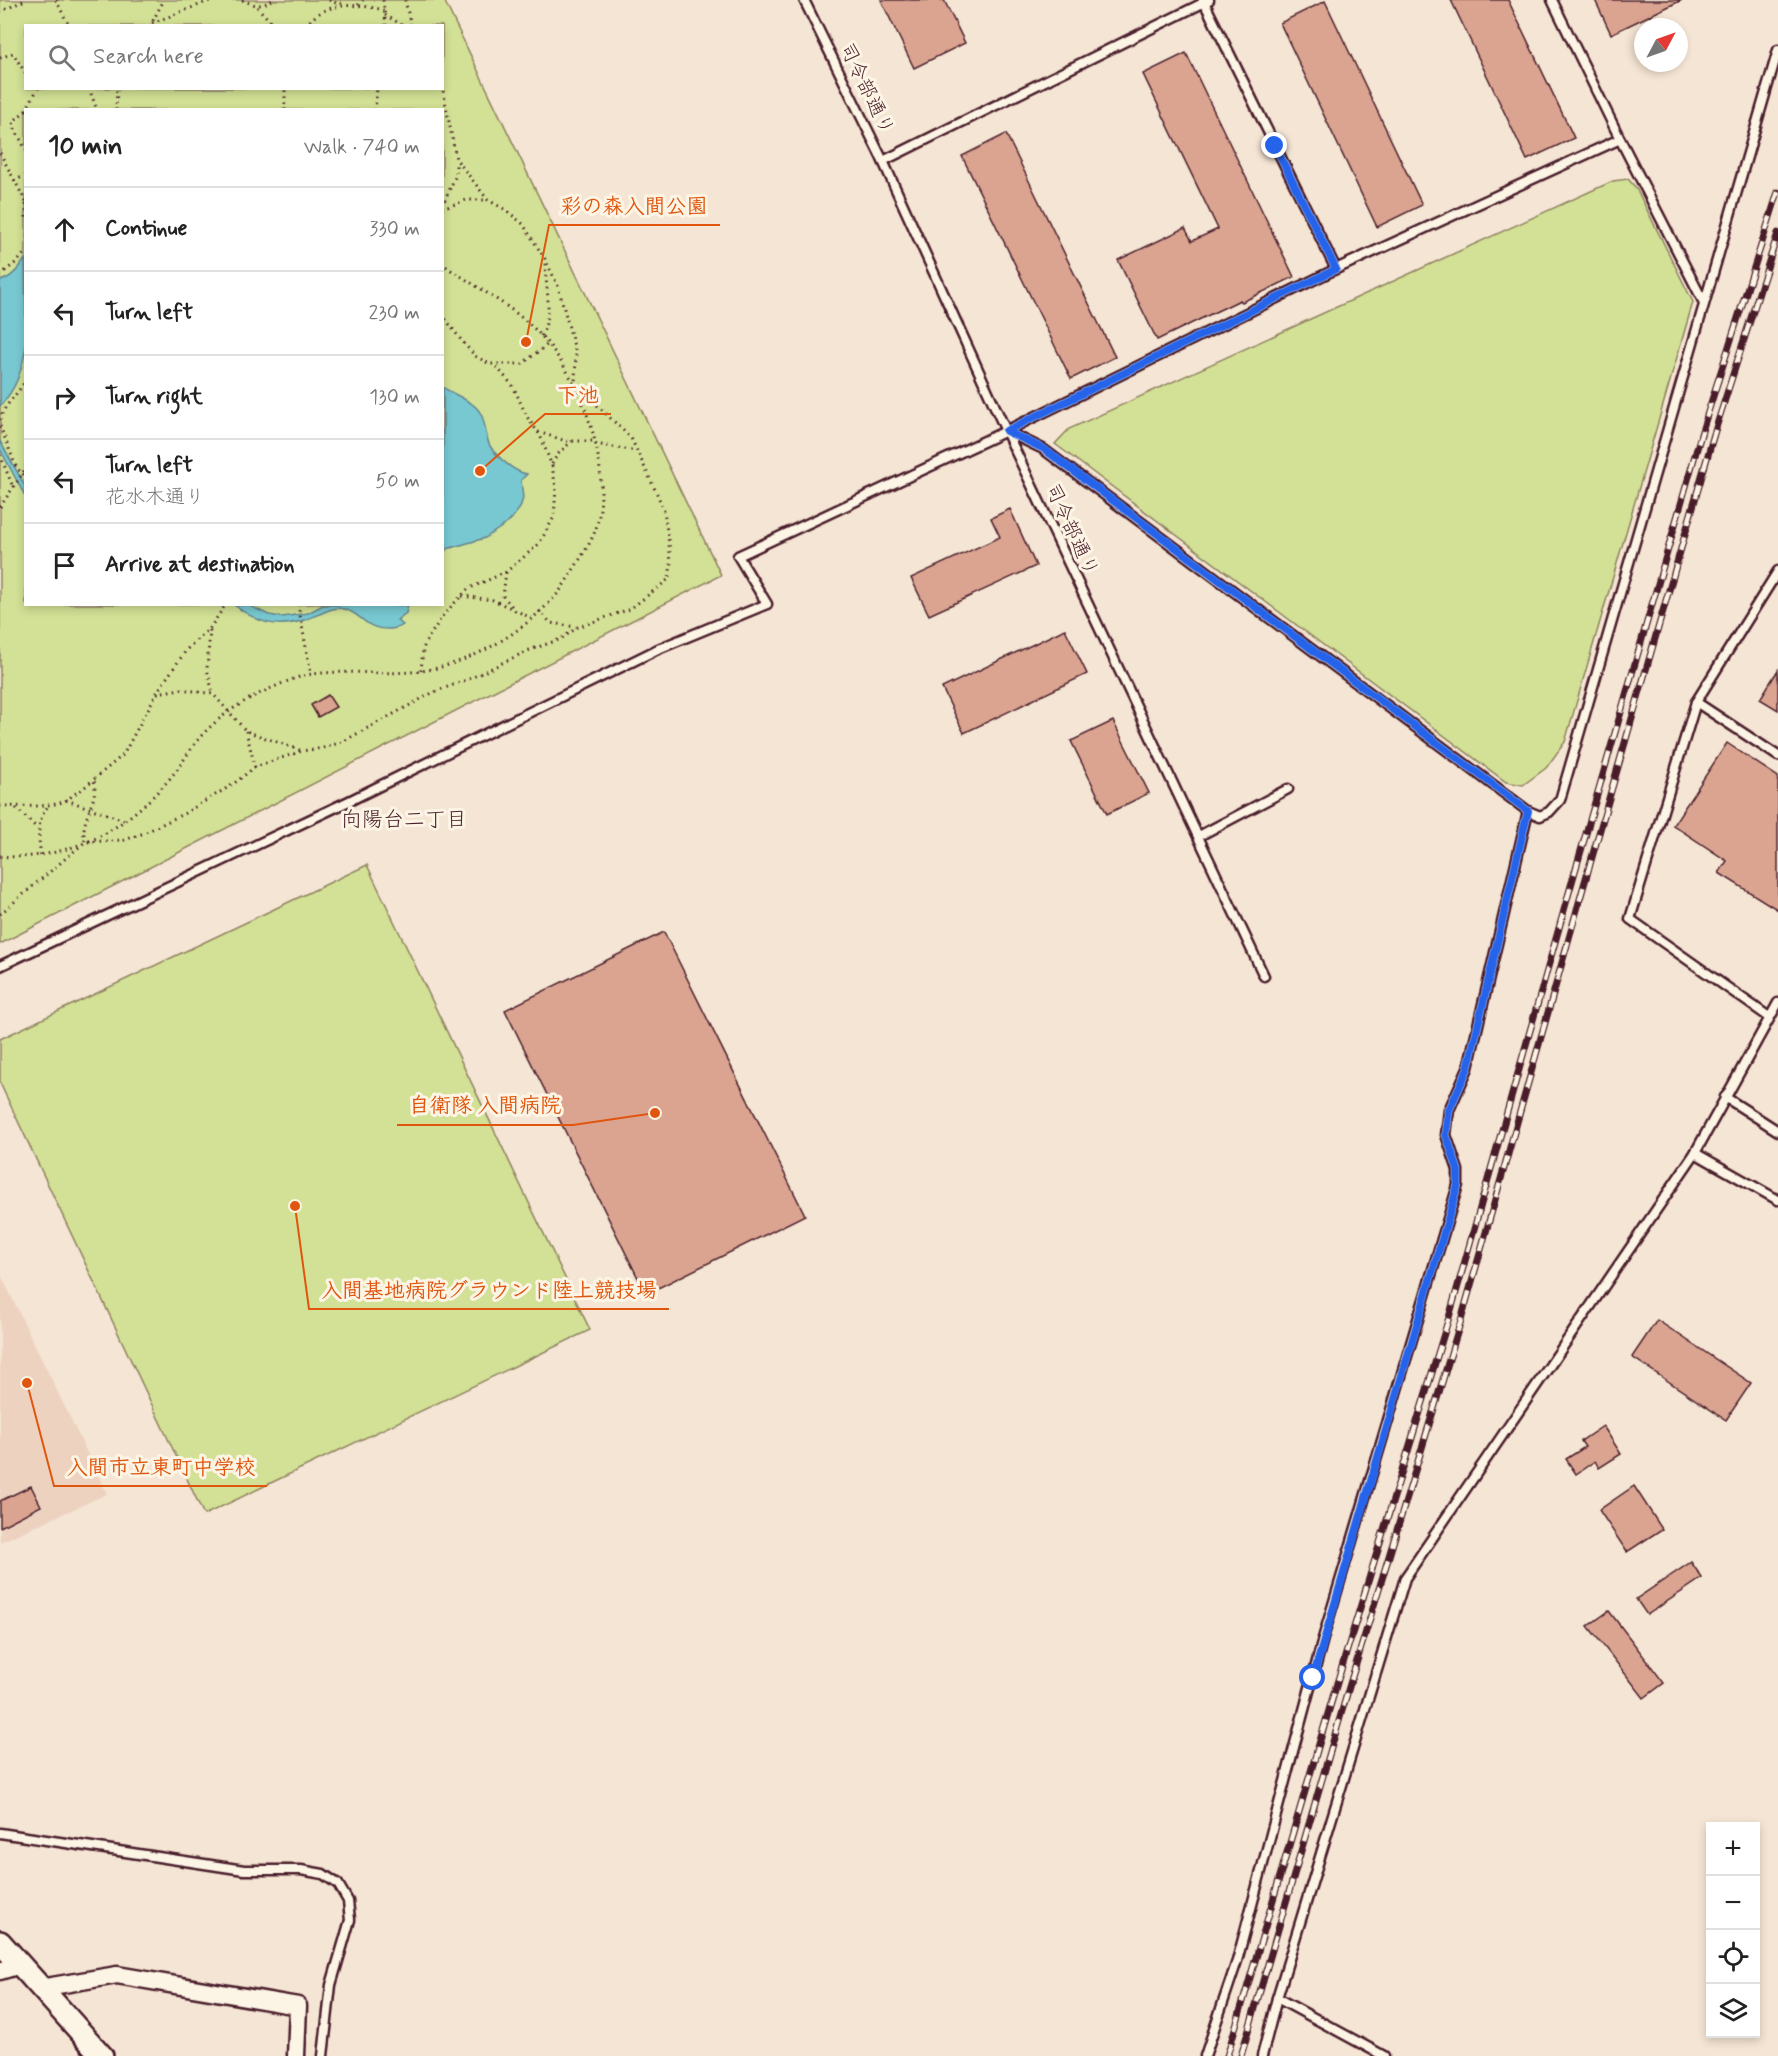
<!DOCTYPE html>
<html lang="en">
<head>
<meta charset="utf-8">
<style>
  body { margin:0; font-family:Mynerve,"Klee One",sans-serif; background:#f2f2f2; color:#222 }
  .controls { position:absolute; right:18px; bottom:18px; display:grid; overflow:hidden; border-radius:0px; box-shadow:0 3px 9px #0003 }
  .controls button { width:54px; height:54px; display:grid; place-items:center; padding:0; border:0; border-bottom:2px solid #e0e0e0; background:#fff; color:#222; font:30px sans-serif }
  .compass { position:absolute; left:1634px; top:18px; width:54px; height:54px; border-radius:50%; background:#fff; box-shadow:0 3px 9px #0003; rotate:49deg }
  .stop { position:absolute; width:18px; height:18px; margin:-14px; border:4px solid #2563eb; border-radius:50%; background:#fff }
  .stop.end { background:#2563eb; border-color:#fff; box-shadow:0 2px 6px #0008 }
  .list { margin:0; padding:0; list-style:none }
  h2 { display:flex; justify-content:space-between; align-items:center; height:78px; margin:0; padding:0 24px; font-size:26px }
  h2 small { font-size:20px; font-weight:400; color:#767676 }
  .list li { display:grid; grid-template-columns:39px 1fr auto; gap:18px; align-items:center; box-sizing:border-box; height:84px; padding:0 24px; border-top:2px solid #e0e0e0 }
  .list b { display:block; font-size:22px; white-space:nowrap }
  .list p { margin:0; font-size:20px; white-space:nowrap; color:#767676 }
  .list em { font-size:20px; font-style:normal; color:#767676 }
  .icon { flex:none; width:33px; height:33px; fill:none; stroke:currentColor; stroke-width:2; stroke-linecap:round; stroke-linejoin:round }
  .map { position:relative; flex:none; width:1778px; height:2056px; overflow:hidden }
  .search { position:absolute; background:#fff; box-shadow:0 3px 9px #0003; left:24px; top:24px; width:420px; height:66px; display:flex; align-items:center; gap:15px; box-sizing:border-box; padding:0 21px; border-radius:0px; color:#767676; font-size:22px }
  .panel { position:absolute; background:#fff; box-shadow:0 3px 9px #0003; left:24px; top:108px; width:420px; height:498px; border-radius:0px }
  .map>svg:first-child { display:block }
  .built { fill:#edd2c0 }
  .green { fill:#d2e195; stroke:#8e8060; stroke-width:1.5; fill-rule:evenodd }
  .water { fill:#78c8d1; stroke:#66848f; stroke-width:1.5 }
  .building { fill:#daa491; stroke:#4a1f2b; stroke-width:1.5 }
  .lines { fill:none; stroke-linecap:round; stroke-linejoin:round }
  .service-casing { stroke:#4a1f2b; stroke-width:13 }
  .minor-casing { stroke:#4a1f2b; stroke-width:21 }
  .tertiary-casing { stroke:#4a1f2b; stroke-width:26 }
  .path { stroke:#4a1f2b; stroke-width:3; stroke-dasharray:1.5 4.5; stroke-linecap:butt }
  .service { stroke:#fcf5e5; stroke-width:8 }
  .minor { stroke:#fcf5e5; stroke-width:16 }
  .tertiary { stroke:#fcf5e5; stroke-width:21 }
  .rail-casing { stroke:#4a1f2b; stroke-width:7 }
  .rail { stroke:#fcf5e5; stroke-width:4.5; stroke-dasharray:14; stroke-linecap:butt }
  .route { stroke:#2563eb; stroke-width:8 }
  .labels { text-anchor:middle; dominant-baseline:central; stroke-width:6; stroke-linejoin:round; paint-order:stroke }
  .street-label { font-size:20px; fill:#4a1f2b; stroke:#fcf5e5 }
  .neighbourhood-label { font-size:21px; fill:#4a1f2b; stroke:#fcf5e5 }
  .leader { fill:none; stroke:#e0560e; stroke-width:2 }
  .callout-dot { fill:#e0560e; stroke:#fcf5e5; stroke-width:2 }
  .callout-label { font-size:21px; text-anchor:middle; font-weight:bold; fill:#e0560e; stroke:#fcf5e5; stroke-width:6; stroke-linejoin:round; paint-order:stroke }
</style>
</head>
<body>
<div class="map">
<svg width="1778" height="2056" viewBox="0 0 1778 2056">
  <rect width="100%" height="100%" fill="#f5e5d4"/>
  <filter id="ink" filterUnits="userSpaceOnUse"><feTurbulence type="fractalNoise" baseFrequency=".0167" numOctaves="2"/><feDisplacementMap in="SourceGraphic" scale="12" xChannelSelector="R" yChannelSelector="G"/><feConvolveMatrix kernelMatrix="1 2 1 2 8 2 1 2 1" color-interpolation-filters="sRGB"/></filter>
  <g filter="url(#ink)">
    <path class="built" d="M0 1273 107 1494 0 1542Z"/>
    <g class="green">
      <path d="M0 0H444L721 575 0 944ZM26 26H442V88H26ZM26 110H442V604H26Z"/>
      <path d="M1628 179 1636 188 1693 302 1565 742 1546 768 1523 785 1506 782 1055 444 1069 429 1613 181Z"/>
      <path d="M367 865 590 1330 204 1515 0 1083V1039Z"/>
    </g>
    <g class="water">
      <path d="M25 259 26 346C22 370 17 388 0 406V281C12 278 19 269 25 259Z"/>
      <path d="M443 387C455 396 473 400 481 414 486 424 485 436 490 446 497 457 514 472 527 474L521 480 523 498 520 508 509 522 485 538 447 549 443 553Z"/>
      <path d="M0 441 25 486V496L0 449Z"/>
      <path d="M234 605H248L269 615 282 617 308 613 323 605H408L406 613 397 620 403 625C398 629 396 628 390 629 364 630 363 614 344 609 334 606 326 612 317 615 284 630 263 627 234 605Z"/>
    </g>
    <g class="building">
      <path d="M881 0H944L965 43 914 68Z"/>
      <path d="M1451 0H1508L1574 138 1527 160Z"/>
      <path d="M1595 0H1682L1611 34Z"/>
      <path d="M1325 1 1422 205 1377 227 1280 23Z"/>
      <path d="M1186 53 1294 277 1242 302 1240 300 1157 340 1118 260 1185 228 1192 241 1218 229 1143 74Z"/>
      <path d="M1006 134 1115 357 1071 379 962 156Z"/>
      <path d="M1010 509 1036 566 929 615 911 578 1000 537 991 518Z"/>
      <path d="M1065 629 1087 674 964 733 942 688Z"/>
      <path d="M1778 670V710L1760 699Z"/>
      <path d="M328 695 336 707 318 717 311 705Z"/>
      <path d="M1113 721 1149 793 1107 814 1071 741Z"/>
      <path d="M1727 743 1778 777V910L1719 873 1727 861 1673 825Z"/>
      <path d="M664 932 805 1215 646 1294 505 1010Z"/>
      <path d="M1657 1320 1751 1383 1726 1420 1632 1357Z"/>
      <path d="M1603 1426 1621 1454 1599 1468 1595 1461 1576 1474 1566 1459 1585 1447 1581 1441Z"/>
      <path d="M31 1486 41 1506 0 1527V1501Z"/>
      <path d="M1634 1486 1662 1529 1627 1552 1599 1510Z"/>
      <path d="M1691 1562 1702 1578 1647 1615 1636 1599Z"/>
      <path d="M1609 1611 1664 1683 1644 1698 1588 1626Z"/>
    </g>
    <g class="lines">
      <defs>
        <g id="service">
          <path d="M804 0 883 161 1006 431 1264 976"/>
          <path d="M1203 0 1336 269"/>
          <path d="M1552 0 1620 139 1703 301"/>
          <path d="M883 161 1209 0"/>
          <path d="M1006 431 1043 449 1528 811 1540 816 1549 812 1560 800 1778 50"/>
          <path d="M1696 702 1778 756"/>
          <path d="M1199 836 1288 789"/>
          <path d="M0 966 349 801 658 649 767 604 738 556 1006 431 1336 269 1620 139"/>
          <path d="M1769 1017 1630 919 1696 702 1778 571"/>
          <path d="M1725 1097 1778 1131"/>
          <path d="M1695 1153 1778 1200"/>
          <path d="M0 1833 244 1870H301L323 1874 338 1884 348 1901 350 1920 331 1985 323 2056"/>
          <path d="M1277 1998 1384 2056"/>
          <path d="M1205 2056 1237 1961 1324 1635 1458 1185V1170L1446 1135 1449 1110 1468 1068 1528 811"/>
          <path d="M1262 2056 1277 1998 1405 1578 1695 1153 1778 1003"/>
        </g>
        <g id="minor">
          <path d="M0 1971 20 1965"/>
          <path d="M40 1988 117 1975 298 2006 296 2056"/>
        </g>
        <path id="tertiary" d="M0 1942 102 2056"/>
      </defs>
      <use href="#service" class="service-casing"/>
      <use href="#minor" class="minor-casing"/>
      <use href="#tertiary" class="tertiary-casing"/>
      <g class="path">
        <path d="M56 0 69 26"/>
        <path d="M242 0C254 5 260 8 272 0"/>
        <path d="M329 0 336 3H345"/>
        <path d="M383 0 386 26"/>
        <path d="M405 0 411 26"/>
        <path d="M358 5 363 0"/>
        <path d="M257 7 275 26"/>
        <path d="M0 12 25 0"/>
        <path d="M385 15 404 26"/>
        <path d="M152 23 212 0"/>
        <path d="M150 26 164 0"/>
        <path d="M306 26C324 0 358 4 384 10"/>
        <path d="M0 58 13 53 26 74"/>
        <path d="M89 88 97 110"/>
        <path d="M26 110 14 121 13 125 26 150"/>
        <path d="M26 110 38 88"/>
        <path d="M116 110 117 88"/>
        <path d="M285 110V88"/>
        <path d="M375 110 377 88"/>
        <path d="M0 153 26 202"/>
        <path d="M14 181 26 175"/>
        <path d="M26 204V221"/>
        <path d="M442 206 456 175V161"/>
        <path d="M442 209 466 200H488"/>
        <path d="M0 275 18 261 26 252"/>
        <path d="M442 314 461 340 475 356 490 364H522L548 344"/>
        <path d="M541 336C554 313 545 286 545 261"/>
        <path d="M0 420C3 405 19 394 26 379"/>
        <path d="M0 426 17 469 23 473 26 482"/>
        <path d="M538 432 566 441H593"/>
        <path d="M595 444 636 451"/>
        <path d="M0 455 13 487"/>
        <path d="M552 464 557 455 572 441"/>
        <path d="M0 507 23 473 26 465"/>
        <path d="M506 572 503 596 515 610 531 618"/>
        <path d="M462 596 493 600 513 609"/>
        <path d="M298 604 311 674"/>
        <path d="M539 611 551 623 576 627"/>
        <path d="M210 630 207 669 213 694"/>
        <path d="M421 671 423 649 427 640 444 614 468 589 506 572 539 544 554 517 556 488 552 466 540 435 527 417 513 386 494 364"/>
        <path d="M157 693 181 689 213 694 246 731 302 751"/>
        <path d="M246 731 255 767"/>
        <path d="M66 800 124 820"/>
        <path d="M0 806C17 806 49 808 65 801 70 798 75 793 81 790L123 755 159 689 187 649 210 628 226 604"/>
        <path d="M16 808 37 828"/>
        <path d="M85 841C79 820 99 803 94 780"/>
        <path d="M89 841C117 831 157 796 175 772 186 758 194 742 207 730 224 713 245 700 267 690 281 684 297 676 313 674 359 668 406 680 451 664 489 652 525 628 552 600 562 590 569 576 577 564 585 551 595 536 598 521 610 463 585 390 549 345 528 318 499 301 470 282 461 276 451 271 442 263"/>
        <path d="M41 855C38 836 36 821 49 805"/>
        <path d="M0 856C26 859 56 854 81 844"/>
        <path d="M0 914 85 842 125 840 144 833 185 813 232 785 255 767 302 751 323 748 342 742 434 692 469 679 527 651 561 639 578 627 630 609 669 579 671 563 669 544 664 511 658 496 631 438 575 384 576 354 558 286 545 259 523 224 506 210 488 200 456 159 442 85"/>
      </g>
      <use href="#service" class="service"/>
      <use href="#minor" class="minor"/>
      <use href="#tertiary" class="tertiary"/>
      <defs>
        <g id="rail">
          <path d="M1227 2056 1337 1683 1450 1314 1570 889 1702 431 1778 192"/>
          <path d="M1241 2056 1349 1687 1462 1317 1582 892 1714 434 1778 233"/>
        </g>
      </defs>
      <use href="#rail" class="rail-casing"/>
      <use href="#rail" class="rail"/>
    </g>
  </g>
  <g class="lines" filter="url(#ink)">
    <path class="route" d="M1275 146 1336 269 1006 431 1044 449 1528 811 1468 1068 1449 1110 1446 1135 1458 1170V1185L1313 1678"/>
  </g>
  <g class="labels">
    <g class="street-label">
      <text transform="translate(866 89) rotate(64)">司令部通り</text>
      <text transform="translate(1071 530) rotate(65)">司令部通り</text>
    </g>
    <g class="neighbourhood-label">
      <text x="404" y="820">向陽台二丁目</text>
    </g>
  </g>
  <path class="leader" d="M526 342L549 225H720M480 471L545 414H611M655 1113L573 1125H397M295 1206L309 1309H669M27 1383L54 1486H267"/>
  <g class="callout-dot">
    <circle cx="526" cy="342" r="6"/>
    <circle cx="480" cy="471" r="6"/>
    <circle cx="655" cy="1113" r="6"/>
    <circle cx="295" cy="1206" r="6"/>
    <circle cx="27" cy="1383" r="6"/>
  </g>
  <g class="callout-label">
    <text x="634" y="213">彩の森入間公園</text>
    <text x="578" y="402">下池</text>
    <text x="485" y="1112">自衛隊 入間病院</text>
    <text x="489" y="1297">入間基地病院グラウンド陸上競技場</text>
    <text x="161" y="1474">入間市立東町中学校</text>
  </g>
</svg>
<div class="controls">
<button>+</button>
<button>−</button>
<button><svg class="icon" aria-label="locate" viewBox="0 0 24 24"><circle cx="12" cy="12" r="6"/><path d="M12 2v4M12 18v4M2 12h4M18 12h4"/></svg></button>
<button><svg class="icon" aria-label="layers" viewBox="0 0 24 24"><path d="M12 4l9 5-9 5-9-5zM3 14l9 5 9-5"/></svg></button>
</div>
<svg class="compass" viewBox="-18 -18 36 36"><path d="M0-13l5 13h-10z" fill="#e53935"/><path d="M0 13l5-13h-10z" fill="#767676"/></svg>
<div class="stop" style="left:1313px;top:1678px"></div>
<div class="stop end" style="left:1275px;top:146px"></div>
<div class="search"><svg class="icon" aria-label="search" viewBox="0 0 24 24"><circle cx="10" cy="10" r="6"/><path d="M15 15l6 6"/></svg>Search here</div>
<section class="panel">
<h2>10 min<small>Walk · 740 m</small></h2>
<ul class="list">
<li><svg class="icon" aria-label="ahead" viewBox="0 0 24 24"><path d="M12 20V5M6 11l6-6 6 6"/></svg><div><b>Continue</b></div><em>330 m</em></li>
<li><svg class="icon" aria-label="left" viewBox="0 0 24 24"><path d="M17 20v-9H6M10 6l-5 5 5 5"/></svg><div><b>Turn left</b></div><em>230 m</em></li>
<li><svg class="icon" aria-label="right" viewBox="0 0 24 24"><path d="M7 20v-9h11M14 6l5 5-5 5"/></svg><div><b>Turn right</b></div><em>130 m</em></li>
<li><svg class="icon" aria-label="left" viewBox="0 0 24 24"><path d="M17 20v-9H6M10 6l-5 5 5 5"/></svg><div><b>Turn left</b><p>花水木通り</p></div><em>50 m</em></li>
<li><svg class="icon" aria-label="arrive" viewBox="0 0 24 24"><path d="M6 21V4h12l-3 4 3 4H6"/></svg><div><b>Arrive at destination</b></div></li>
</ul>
</section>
</div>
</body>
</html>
